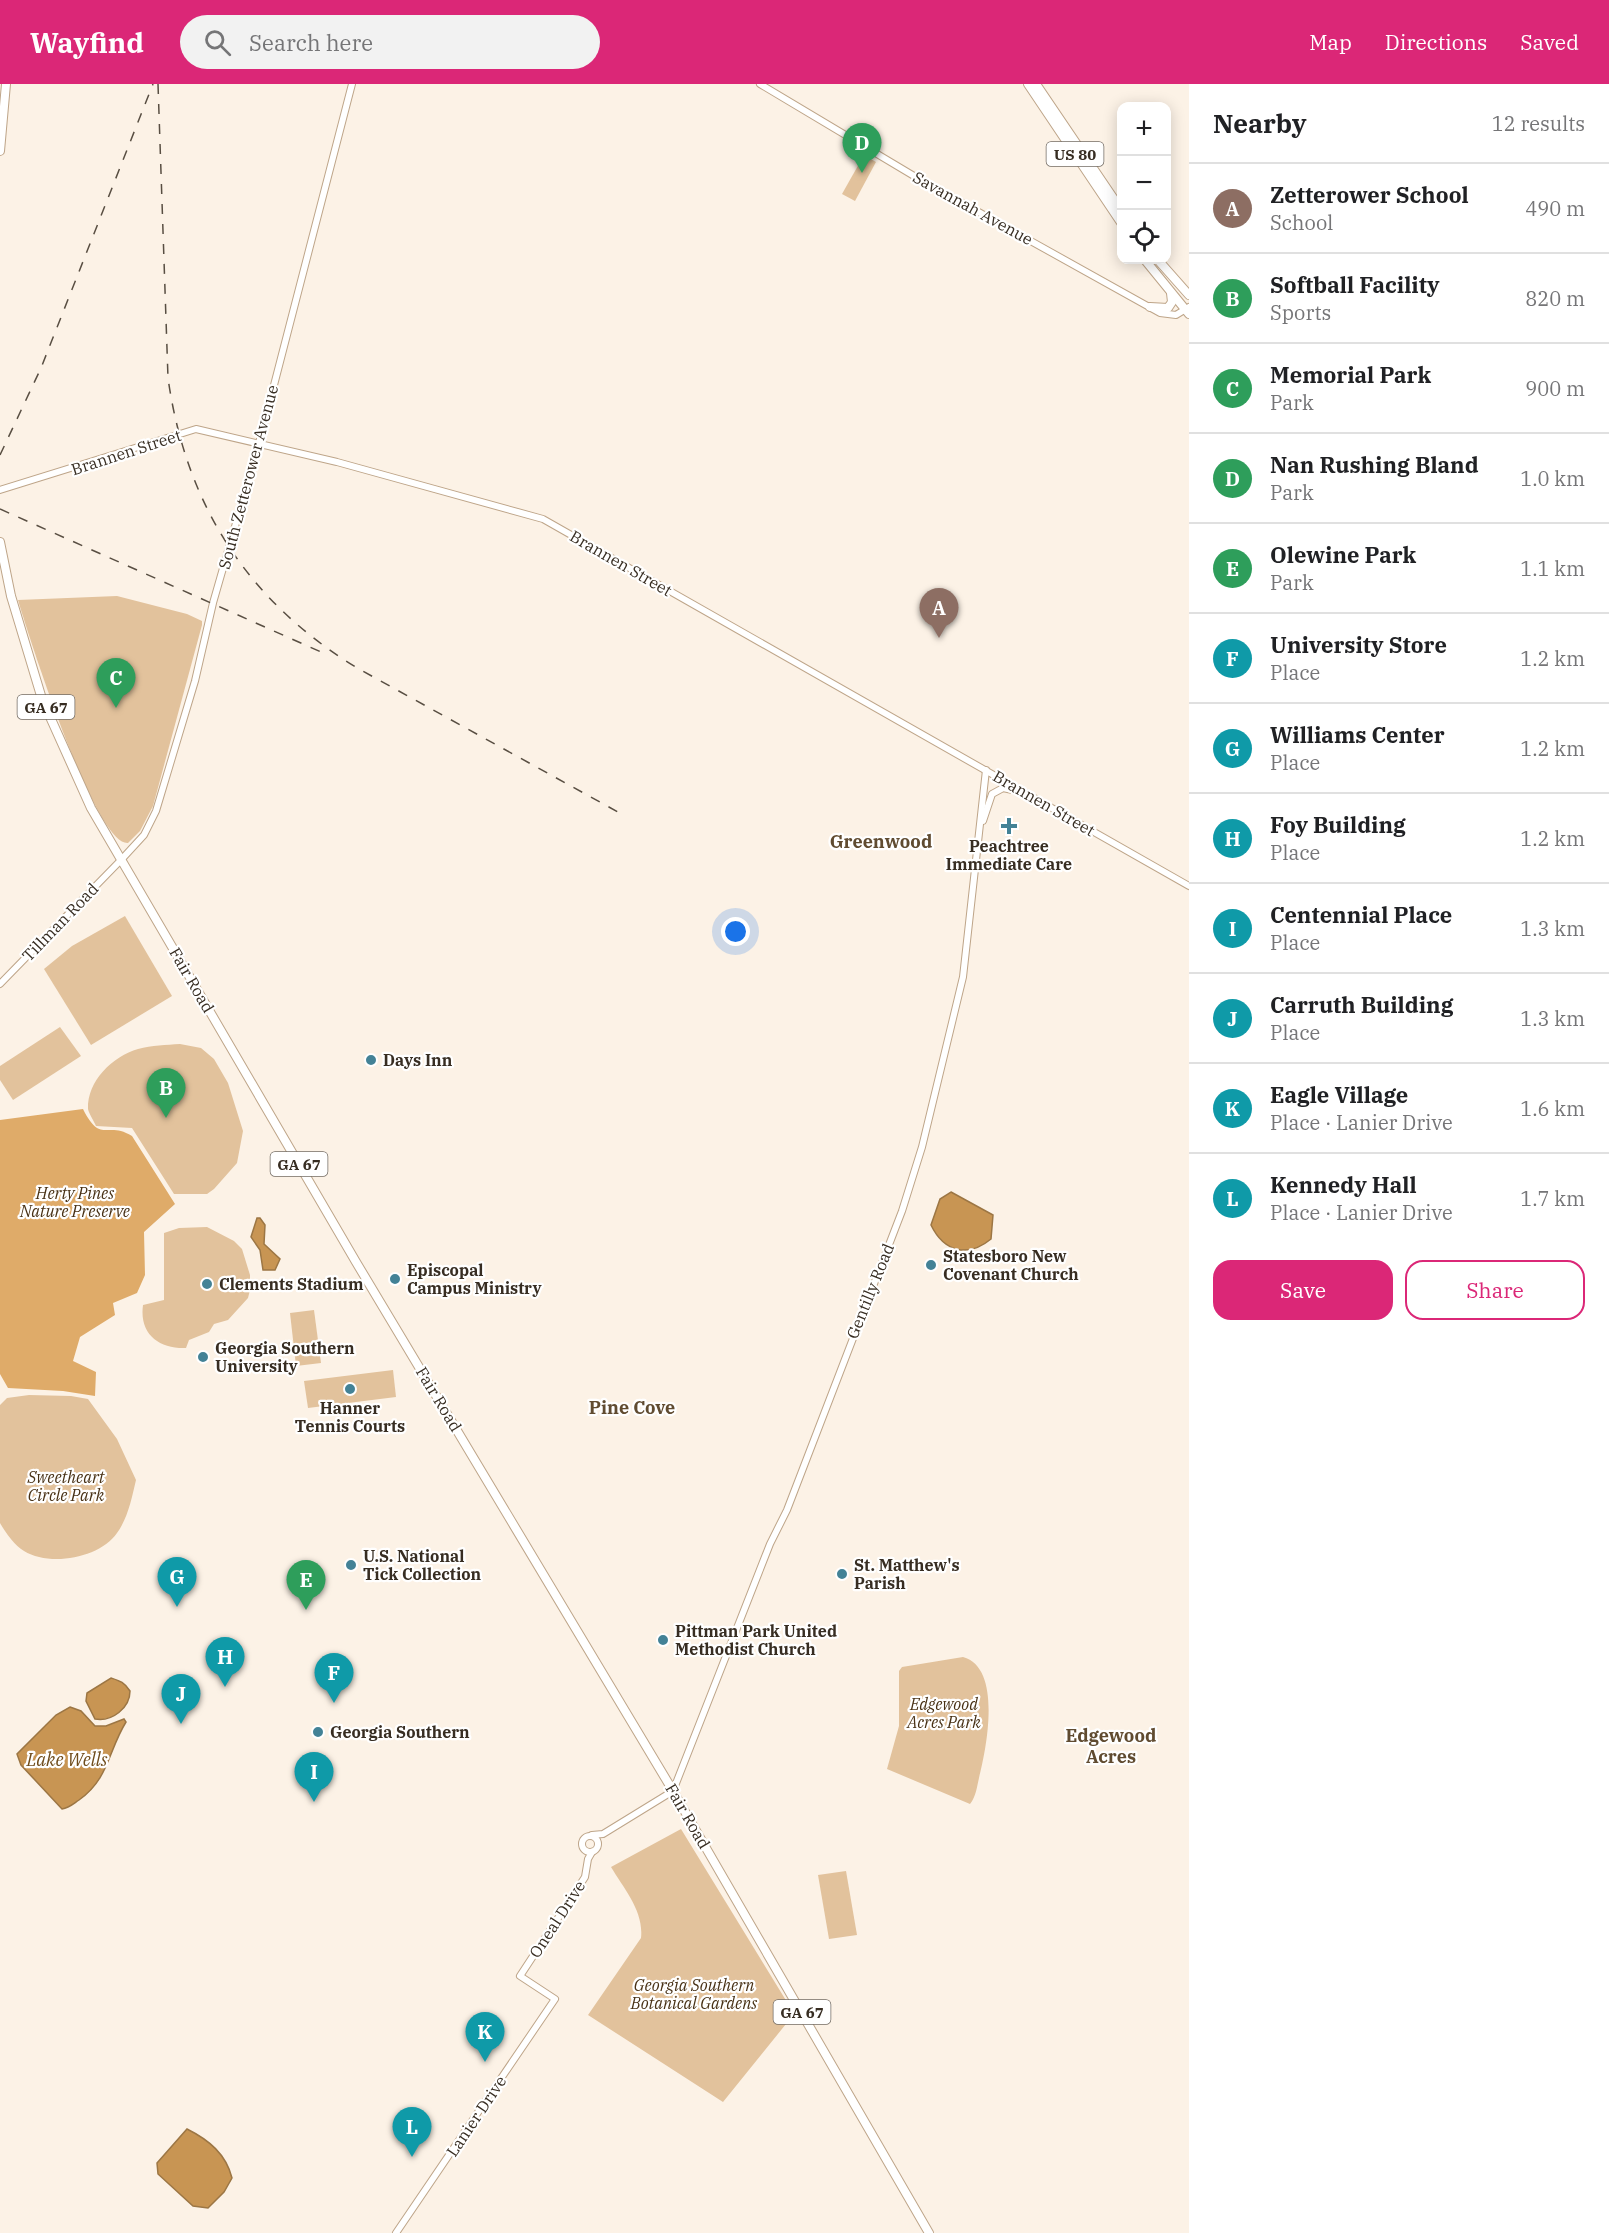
<!DOCTYPE html>
<html lang="en">
<head>
<meta charset="utf-8">
<style>
  body { margin:0; font-family:"IBM Plex Serif",serif; background:#f2f2f2; color:#202124 }
  .controls { position:absolute; right:18px; top:18px; display:grid; overflow:hidden; border-radius:12px; box-shadow:0 3px 15px #0003 }
  .controls button { width:54px; height:54px; display:grid; place-items:center; padding:0; border:0; border-bottom:2px solid #e0e0e0; background:#fff; color:#202124; font:30px sans-serif }
  .you { position:absolute; left:736px; top:848px; width:21px; height:21px; margin:-15px; border:4px solid #fff; border-radius:50%; background:#1a73e8; box-shadow:0 0 0 9px #1a73e833 }
  .badge { display:grid; place-items:center; width:39px; height:39px; border-radius:50%; background:#db2777; color:#fff; font-size:20px; font-weight:700 }
  .pin { position:absolute; translate:-50% -50px; filter:drop-shadow(0 2px 3px #0008) }
  .pin::after { content:''; position:absolute; top:32px; width:21px; height:18px; background:inherit; clip-path:polygon(0 0,100% 0,50% 100%) }
  .list { margin:0; padding:0; list-style:none }
  h2 { display:flex; justify-content:space-between; align-items:center; height:78px; margin:0; padding:0 24px; font-size:26px }
  h2 small { font-size:20px; font-weight:400; color:#757577 }
  .list li { display:grid; grid-template-columns:39px 1fr auto; gap:18px; align-items:center; box-sizing:border-box; height:90px; padding:0 24px; border-top:2px solid #e0e0e0 }
  .list b { display:block; font-size:22px; white-space:nowrap }
  .list p { margin:0; font-size:20px; white-space:nowrap; color:#757577 }
  .list em { font-size:20px; font-style:normal; color:#757577 }
  .actions { display:flex; gap:12px; padding:18px 24px }
  .actions a { flex:1; padding:14px 0; border:2px solid #db2777; border-radius:18px; text-align:center; font-size:21px; color:#db2777 }
  .actions .main { background:#db2777; color:#fff }
  .icon { flex:none; width:33px; height:33px; fill:none; stroke:currentColor; stroke-width:2; stroke-linecap:round; stroke-linejoin:round }
  .map { position:relative; flex:none; width:1189px; height:2149px; overflow:hidden }
  header { display:flex; align-items:center; gap:36px; box-sizing:border-box; height:84px; padding:0 30px; background:#db2777; color:#fff }
  header strong { font-size:28px }
  nav { display:flex; gap:33px; margin-inline-start:auto; font-size:21px }
  .search { width:420px; height:54px; background:#f2f2f2; display:flex; align-items:center; gap:15px; box-sizing:border-box; padding:0 21px; border-radius:33px; color:#757577; font-size:22px }
  main { display:flex }
  aside { flex:1; background:#fff }
  .map>svg:first-child { display:block }
  .green { fill:#e2c29c }
  .forest { fill:#dfab69 }
  .water { fill:#c89553; stroke:#9c7644; stroke-width:1.5 }
  .lines { fill:none; stroke-linecap:round; stroke-linejoin:round }
  .minor-casing { stroke:#bea589; stroke-width:8 }
  .major-casing { stroke:#bea589; stroke-width:10 }
  .minor { stroke:#fff; stroke-width:6 }
  .major { stroke:#fff; stroke-width:8 }
  .rail { stroke:#584e42; stroke-width:1.5; stroke-dasharray:10 10; stroke-linecap:butt }
  .poi-dot { fill:#438296; stroke:#fff; stroke-width:2 }
  .labels { text-anchor:middle; dominant-baseline:central; stroke-width:4.5; stroke-linejoin:round; paint-order:stroke }
  .shield { fill:#fff; stroke:#736c64; stroke-width:1.5 }
  .shield-label { font-size:15px; font-weight:bold; fill:#372d22 }
  .street-label { font-size:16px; fill:#372d22; stroke:#fff }
  .poi-label { font-size:16px; font-weight:bold; fill:#372d22; stroke:#fff; text-anchor:start }
  .park-label { font-size:16px; font-style:italic; fill:#483115; stroke:#fff }
  .neighbourhood-label { font-size:18px; font-weight:bold; fill:#604b30; stroke:#fff }
  .water-label { font-size:18px; font-style:italic; fill:#6f4c1b; stroke:#fff }
</style>
</head>
<body>
<header>
<strong>Wayfind</strong>
<div class="search"><svg class="icon" aria-label="search" viewBox="0 0 24 24"><circle cx="10" cy="10" r="6"/><path d="M15 15l6 6"/></svg>Search here</div>
<nav><a>Map</a><a>Directions</a><a>Saved</a></nav>
</header>
<main>
<div class="map">
<svg width="1189" height="2149" viewBox="0 0 1189 2149">
  <rect width="100%" height="100%" fill="#fcf2e6"/>
  <g class="green">
    <path d="M864 71 876 78 855 117 842 110Z"/>
    <path d="M117 512 187 530 202 537V541L153 722 140 747 128 759C95 762 28 550 18 516Z"/>
    <path d="M125 832 172 912 91 961 44 885 72 862Z"/>
    <path d="M60 943 81 972 13 1016 0 996V982Z"/>
    <path d="M180 960 201 964 214 975 228 999 243 1047 237 1079 214 1105 207 1110H174L132 1044 96 1042C94 1037 89 1030 88 1025 87 997 113 972 138 965 152 961 166 961 180 960Z"/>
    <path d="M207 1143 234 1157 242 1165 250 1191V1206L248 1214 228 1236 214 1240 209 1248 189 1256 186 1264C159 1265 139 1250 143 1221L164 1216V1149L179 1144Z"/>
    <path d="M314 1226 321 1279 296 1282 290 1229Z"/>
    <path d="M393 1286 396 1313 308 1324 304 1297Z"/>
    <path d="M29 1311 71 1312 88 1315 117 1355 136 1396C132 1413 128 1434 117 1449 100 1474 50 1483 24 1467 15 1462 5 1448 0 1439V1321L7 1314Z"/>
    <path d="M963 1573C1003 1584 986 1666 979 1694 977 1702 976 1713 970 1720L887 1685 899 1642V1587L902 1583Z"/>
    <path d="M681 1745 790 1923V1935L723 2018 588 1931 641 1854C644 1827 624 1805 611 1783Z"/>
    <path d="M846 1787 857 1851 829 1855 818 1791Z"/>
  </g>
  <path class="forest" d="M83 1025C101 1061 107 1036 132 1052L175 1120 144 1148 145 1191 137 1209 113 1219 115 1231 80 1253 73 1277 96 1288 95 1312 63 1307 8 1304 0 1290V1036Z"/>
  <g class="water">
    <path d="M951 1108 993 1131 991 1155C968 1174 944 1168 931 1141L940 1115Z"/>
    <path d="M257 1134H260L265 1141 264 1160 280 1175 275 1186H263L260 1166 251 1153Z"/>
    <path d="M111 1594C120 1597 124 1598 130 1607 130 1624 112 1638 95 1635L86 1617 87 1609Z"/>
    <path d="M70 1623 81 1627 95 1642H106L124 1635 126 1638C108 1667 109 1695 79 1716 73 1720 69 1724 62 1725L21 1681 17 1670 56 1631Z"/>
    <path d="M187 2045C209 2056 226 2070 232 2094L224 2108 208 2124 193 2122 158 2090 157 2079Z"/>
  </g>
  <g class="lines">
    <defs>
      <g id="minor">
        <path d="M760 0 914 92 1160 229 1176 231 1189 223"/>
        <path d="M0 406 196 345 337 378 543 435 1189 802"/>
        <path d="M983 737 992 710 1003 704 1017 707"/>
        <path d="M0 900 121 776 144 751 156 727 195 597 213 519 259 359 352 0"/>
        <path d="M592 1751 603 1750 673 1707 770 1460 787 1426 902 1127 922 1063 963 893 986 686"/>
        <circle cx="590" cy="1760" r="8"/>
        <path d="M396 2149 555 1915 520 1892 585 1793 588 1775 592 1768"/>
      </g>
      <g id="major">
        <path d="M1028 0 1122 140"/>
        <path d="M1036 0 1122 127"/>
        <path d="M0 67 6 0"/>
        <path d="M1145 176 1189 230"/>
        <path d="M1158 176 1189 211"/>
        <path d="M1150 223 1168 224 1172 218 1171 209"/>
        <path d="M0 458 11 512 42 615 91 724 356 1178 673 1707 929 2149"/>
      </g>
    </defs>
    <use href="#minor" class="minor-casing"/>
    <use href="#major" class="major-casing"/>
    <use href="#minor" class="minor"/>
    <use href="#major" class="major"/>
    <g class="rail">
      <path d="M158 0 168 294C186 422 249 519 359 585L618 728"/>
      <path d="M0 371 41 284 153 0"/>
      <path d="M0 425 321 568"/>
    </g>
  </g>
  <g class="poi-dot">
    <path d="M1006 733h6v6h6v6h-6v6h-6v-6h-6v-6h6z"/>
    <circle cx="371" cy="976" r="6"/>
    <circle cx="931" cy="1181" r="6"/>
    <circle cx="395" cy="1195" r="6"/>
    <circle cx="207" cy="1200" r="6"/>
    <circle cx="203" cy="1273" r="6"/>
    <circle cx="350" cy="1305" r="6"/>
    <circle cx="351" cy="1481" r="6"/>
    <circle cx="842" cy="1490" r="6"/>
    <circle cx="663" cy="1556" r="6"/>
    <circle cx="318" cy="1648" r="6"/>
  </g>
  <g class="labels">
    <g class="shield">
      <rect x="1046.5" y="58" width="57" height="24" rx="4.5"/>
      <rect x="17.5" y="611" width="57" height="24" rx="4.5"/>
      <rect x="270.5" y="1068" width="57" height="24" rx="4.5"/>
      <rect x="773.5" y="1916" width="57" height="24" rx="4.5"/>
    </g>
    <g class="shield-label">
      <text x="1075" y="70">US 80</text>
      <text x="46" y="623">GA 67</text>
      <text x="299" y="1080">GA 67</text>
      <text x="802" y="1928">GA 67</text>
    </g>
    <g class="street-label">
      <text transform="translate(973 124) rotate(29)">Savannah Avenue</text>
      <text transform="translate(126 368) rotate(-18)">Brannen Street</text>
      <text transform="translate(248 393) rotate(-75)">South Zetterower Avenue</text>
      <text transform="translate(621 479) rotate(30)">Brannen Street</text>
      <text transform="translate(1044 719) rotate(30)">Brannen Street</text>
      <text transform="translate(60 838) rotate(-46)">Tillman Road</text>
      <text transform="translate(192 896) rotate(60)">Fair Road</text>
      <text transform="translate(870 1207) rotate(-68)">Gentilly Road</text>
      <text transform="translate(439 1315) rotate(59)">Fair Road</text>
      <text transform="translate(688 1732) rotate(60)">Fair Road</text>
      <text transform="translate(557 1835) rotate(-57)">Oneal Drive</text>
      <text transform="translate(476 2032) rotate(-56)">Lanier Drive</text>
    </g>
    <g class="poi-label">
      <text x="1009" y="762" text-anchor="middle">Peachtree<tspan x="1009" dy="18">Immediate Care</tspan></text>
      <text x="383" y="976">Days Inn</text>
      <text x="943" y="1172">Statesboro New<tspan x="943" dy="18">Covenant Church</tspan></text>
      <text x="407" y="1186">Episcopal<tspan x="407" dy="18">Campus Ministry</tspan></text>
      <text x="219" y="1200">Clements Stadium</text>
      <text x="215" y="1264">Georgia Southern<tspan x="215" dy="18">University</tspan></text>
      <text x="350" y="1324" text-anchor="middle">Hanner<tspan x="350" dy="18">Tennis Courts</tspan></text>
      <text x="363" y="1472">U.S. National<tspan x="363" dy="18">Tick Collection</tspan></text>
      <text x="854" y="1481">St. Matthew's<tspan x="854" dy="18">Parish</tspan></text>
      <text x="675" y="1547">Pittman Park United<tspan x="675" dy="18">Methodist Church</tspan></text>
      <text x="330" y="1648">Georgia Southern</text>
    </g>
    <g class="park-label">
      <text x="75" y="1109">Herty Pines<tspan x="75" dy="18">Nature Preserve</tspan></text>
      <text x="66" y="1393">Sweetheart<tspan x="66" dy="18">Circle Park</tspan></text>
      <text x="944" y="1620">Edgewood<tspan x="944" dy="18">Acres Park</tspan></text>
      <text x="694" y="1901">Georgia Southern<tspan x="694" dy="18">Botanical Gardens</tspan></text>
    </g>
    <g class="neighbourhood-label">
      <text x="881" y="757">Greenwood</text>
      <text x="632" y="1323">Pine Cove</text>
      <text x="1111" y="1651">Edgewood<tspan x="1111" dy="21">Acres</tspan></text>
    </g>
    <g class="water-label">
      <text x="67" y="1675">Lake Wells</text>
    </g>
  </g>
</svg>
<div class="controls">
<button>+</button>
<button>−</button>
<button><svg class="icon" aria-label="locate" viewBox="0 0 24 24"><circle cx="12" cy="12" r="6"/><path d="M12 2v4M12 18v4M2 12h4M18 12h4"/></svg></button>
</div>
<div class="you"></div>
<div class="pin badge" style="left:939px;top:554px;background:#8d6e63">A</div>
<div class="pin badge" style="left:166px;top:1034px;background:#2e9e5b">B</div>
<div class="pin badge" style="left:116px;top:624px;background:#2e9e5b">C</div>
<div class="pin badge" style="left:862px;top:89px;background:#2e9e5b">D</div>
<div class="pin badge" style="left:306px;top:1526px;background:#2e9e5b">E</div>
<div class="pin badge" style="left:334px;top:1619px;background:#0f9aa8">F</div>
<div class="pin badge" style="left:177px;top:1523px;background:#0f9aa8">G</div>
<div class="pin badge" style="left:225px;top:1603px;background:#0f9aa8">H</div>
<div class="pin badge" style="left:314px;top:1718px;background:#0f9aa8">I</div>
<div class="pin badge" style="left:181px;top:1640px;background:#0f9aa8">J</div>
<div class="pin badge" style="left:485px;top:1978px;background:#0f9aa8">K</div>
<div class="pin badge" style="left:412px;top:2073px;background:#0f9aa8">L</div>
</div>
<aside>
<h2>Nearby<small>12 results</small></h2>
<ul class="list">
<li><span class="badge" style="background:#8d6e63">A</span><div><b>Zetterower School</b><p>School</p></div><em>490 m</em></li>
<li><span class="badge" style="background:#2e9e5b">B</span><div><b>Softball Facility</b><p>Sports</p></div><em>820 m</em></li>
<li><span class="badge" style="background:#2e9e5b">C</span><div><b>Memorial Park</b><p>Park</p></div><em>900 m</em></li>
<li><span class="badge" style="background:#2e9e5b">D</span><div><b>Nan Rushing Bland</b><p>Park</p></div><em>1.0 km</em></li>
<li><span class="badge" style="background:#2e9e5b">E</span><div><b>Olewine Park</b><p>Park</p></div><em>1.1 km</em></li>
<li><span class="badge" style="background:#0f9aa8">F</span><div><b>University Store</b><p>Place</p></div><em>1.2 km</em></li>
<li><span class="badge" style="background:#0f9aa8">G</span><div><b>Williams Center</b><p>Place</p></div><em>1.2 km</em></li>
<li><span class="badge" style="background:#0f9aa8">H</span><div><b>Foy Building</b><p>Place</p></div><em>1.2 km</em></li>
<li><span class="badge" style="background:#0f9aa8">I</span><div><b>Centennial Place</b><p>Place</p></div><em>1.3 km</em></li>
<li><span class="badge" style="background:#0f9aa8">J</span><div><b>Carruth Building</b><p>Place</p></div><em>1.3 km</em></li>
<li><span class="badge" style="background:#0f9aa8">K</span><div><b>Eagle Village</b><p>Place · Lanier Drive</p></div><em>1.6 km</em></li>
<li><span class="badge" style="background:#0f9aa8">L</span><div><b>Kennedy Hall</b><p>Place · Lanier Drive</p></div><em>1.7 km</em></li>
</ul>
<div class="actions"><a class="main">Save</a><a>Share</a></div>
</aside>
</main>
</body>
</html>
